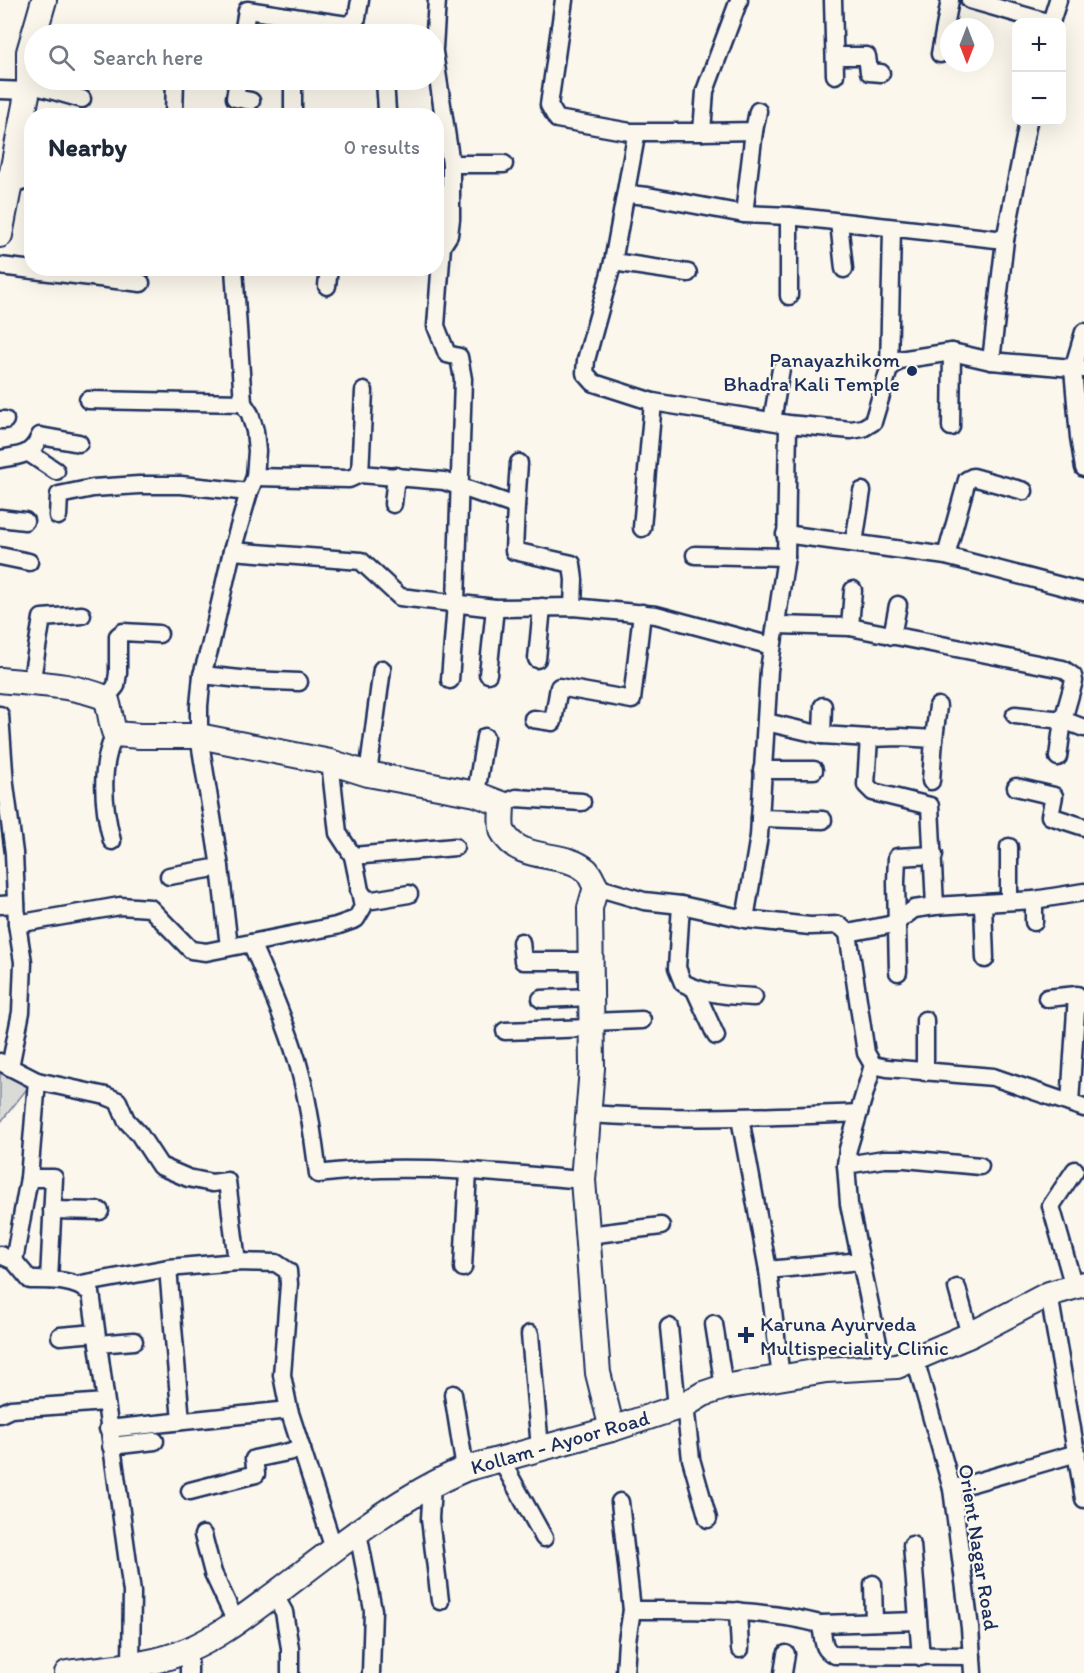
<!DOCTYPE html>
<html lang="en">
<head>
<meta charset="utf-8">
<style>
  body { margin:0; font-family:Itim,sans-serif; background:#f6f6f7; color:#1f2937 }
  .controls { position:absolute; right:18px; top:18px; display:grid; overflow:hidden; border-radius:12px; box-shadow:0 6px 24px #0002 }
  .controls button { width:54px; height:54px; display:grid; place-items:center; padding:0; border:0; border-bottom:2px solid #e0e1e3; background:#fff; color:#1f2937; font:30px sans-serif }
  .compass { position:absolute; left:940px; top:18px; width:54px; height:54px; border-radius:50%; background:#fff; box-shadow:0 6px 24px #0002; rotate:180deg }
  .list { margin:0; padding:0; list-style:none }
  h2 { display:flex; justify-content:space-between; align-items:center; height:78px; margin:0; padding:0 24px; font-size:26px }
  h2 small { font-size:20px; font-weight:400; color:#747a83 }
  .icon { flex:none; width:33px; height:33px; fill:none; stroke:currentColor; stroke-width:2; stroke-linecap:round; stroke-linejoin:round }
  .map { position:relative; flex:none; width:1084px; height:1673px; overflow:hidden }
  .search { position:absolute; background:#fff; box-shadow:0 6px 24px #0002; left:24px; top:24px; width:420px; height:66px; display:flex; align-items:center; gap:15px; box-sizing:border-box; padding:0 21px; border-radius:33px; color:#747a83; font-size:22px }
  .panel { position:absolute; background:#fff; box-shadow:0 6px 24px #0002; left:24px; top:108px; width:420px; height:168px; border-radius:24px }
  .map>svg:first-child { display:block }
  .green { fill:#dadad7; stroke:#7a849a; stroke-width:1.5 }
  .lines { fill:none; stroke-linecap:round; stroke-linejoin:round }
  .street-casing { stroke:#1b2f5e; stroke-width:21 }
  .secondary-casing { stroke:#1b2f5e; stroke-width:28 }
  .street { stroke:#fbf7ec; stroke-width:16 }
  .secondary { stroke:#fbf7ec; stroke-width:24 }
  .poi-dot { fill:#1b2f5e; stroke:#fbf7ec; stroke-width:2 }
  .labels { text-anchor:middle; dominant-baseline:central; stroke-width:4.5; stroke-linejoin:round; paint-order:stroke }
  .poi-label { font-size:21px; fill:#1b2f5e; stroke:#fbf7ec; text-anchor:end }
  .street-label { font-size:21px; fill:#1b2f5e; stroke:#fbf7ec }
</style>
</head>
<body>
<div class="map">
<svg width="1084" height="1673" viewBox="0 0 1084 1673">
  <rect width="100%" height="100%" fill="#fbf7ec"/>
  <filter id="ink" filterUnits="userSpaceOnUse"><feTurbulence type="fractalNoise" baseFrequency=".0167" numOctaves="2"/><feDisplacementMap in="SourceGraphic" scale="12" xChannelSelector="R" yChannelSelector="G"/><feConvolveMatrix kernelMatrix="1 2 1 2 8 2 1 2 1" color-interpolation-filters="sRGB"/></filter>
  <g filter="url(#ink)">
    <path class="green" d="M0 1070 30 1085 0 1123Z"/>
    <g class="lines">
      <defs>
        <g id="street">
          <path d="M564 0 549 105 557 119 630 132 636 136 613 262 586 360 585 373 594 383 653 402 788 424 851 430 863 428 873 422 889 369 899 360 952 352 991 361"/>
          <path d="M833 0 835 75"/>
          <path d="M970 0 1047 22"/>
          <path d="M1051 22 1058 0"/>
          <path d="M243 34 247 10 293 17"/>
          <path d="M293 34V17L347 25 357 18 360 0"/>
          <path d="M434 48 437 0"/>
          <path d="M434 52 451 164V219L449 235 442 246H436"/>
          <path d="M940 54 950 0"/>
          <path d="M836 56H867L869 72 881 73"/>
          <path d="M238 80 235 98 251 101"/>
          <path d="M293 80V116"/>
          <path d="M385 80 387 111"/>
          <path d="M29 84 82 99"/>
          <path d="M0 90 27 91"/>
          <path d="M174 116 175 80"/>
          <path d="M630 132H702L705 91 739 0"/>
          <path d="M702 132 754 131 758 111"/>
          <path d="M451 164H504"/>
          <path d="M0 179 32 182"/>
          <path d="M627 194 648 196 744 214 789 216 1005 240 991 361 1084 369"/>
          <path d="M744 214 754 131"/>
          <path d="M789 216V296"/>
          <path d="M839 222 844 269"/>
          <path d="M1005 240 1028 122"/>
          <path d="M442 246 436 326 447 354 459 357 463 379 456 603 450 680"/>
          <path d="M613 262 688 273"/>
          <path d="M0 266 141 283"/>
          <path d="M327 286 329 268"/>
          <path d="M1084 332 1073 369 1079 437 1084 468"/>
          <path d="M889 369 892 229"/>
          <path d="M88 400 243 403"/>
          <path d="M0 420H5"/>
          <path d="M772 421 781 369"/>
          <path d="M951 427 952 352"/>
          <path d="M29 453 56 471"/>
          <path d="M0 459C20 455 31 457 40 436L79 443"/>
          <path d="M360 474 364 391"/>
          <path d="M255 477 349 479 360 474 444 481 516 506 514 551 572 564 574 580 573 607"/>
          <path d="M393 504 396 476"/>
          <path d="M516 506 519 463"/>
          <path d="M58 516 59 495 93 488 139 485H181L249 492"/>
          <path d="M0 518 25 521"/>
          <path d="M642 528 653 402"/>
          <path d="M785 534 946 556 1084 592"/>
          <path d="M854 543 862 491"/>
          <path d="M232 551 361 561 400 597 495 608 573 607 656 615 772 646"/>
          <path d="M695 555 786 557"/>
          <path d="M0 556 29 562"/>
          <path d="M946 556 967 480 973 477 1024 491"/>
          <path d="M777 625 850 627 1063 669 1073 676 1074 681 1063 720 1084 728"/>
          <path d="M850 627 853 590"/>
          <path d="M892 636 898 605"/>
          <path d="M537 659 542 607"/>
          <path d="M488 674 495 608"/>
          <path d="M202 675 250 680 299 682"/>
          <path d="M31 684 42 618 82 615"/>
          <path d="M106 698 116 686 118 673V636L123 632 159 634"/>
          <path d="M0 715 5 785 14 853 17 924 23 962 21 1012 10 1067"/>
          <path d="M1015 715 1063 720 1058 757"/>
          <path d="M533 719 553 722 559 687 632 700 642 613"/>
          <path d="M766 722 822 735 869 738 866 785 873 792 930 806 935 906"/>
          <path d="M822 735 823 706"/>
          <path d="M869 738 900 737 934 739 931 781"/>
          <path d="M934 739 938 706"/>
          <path d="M762 770H814"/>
          <path d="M368 774 382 669"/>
          <path d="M1016 787 1054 796 1050 816 1084 827"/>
          <path d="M476 794 485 737"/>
          <path d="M502 804 516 798 582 802"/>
          <path d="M760 818 823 820"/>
          <path d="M112 841C103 806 99 767 115 734"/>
          <path d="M353 856 455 847"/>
          <path d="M169 876 220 867"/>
          <path d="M596 887 644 901 681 905 745 919 810 926 839 925 848 933 889 925 897 922 914 909 935 906 1034 900 1084 892"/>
          <path d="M359 890 366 899 373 900 409 894"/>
          <path d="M1009 900V847"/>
          <path d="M1034 900V922"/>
          <path d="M983 904 985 959"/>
          <path d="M0 905 16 904"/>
          <path d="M681 905 677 968 683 983C705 994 729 996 754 997"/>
          <path d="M745 919 759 836 769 670 786 557 788 424"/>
          <path d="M17 924 120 906 150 908 191 950 206 952 336 926 356 919 363 907 358 880 353 856 338 833 330 762"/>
          <path d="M848 933 866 1053 873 1065 887 1068 993 1077 1084 1108"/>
          <path d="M521 942 523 961H590"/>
          <path d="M251 943C268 981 285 1020 297 1060 308 1098 313 1136 318 1174 406 1162 494 1173 583 1180"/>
          <path d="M229 947 220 867 199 736V706L202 675 210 647 232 551 249 492 255 477 257 451 255 431 250 414 243 403 234 268"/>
          <path d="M898 972 896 882 897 857 934 855"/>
          <path d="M694 988 716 1036"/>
          <path d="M1047 998 1077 995 1070 1103"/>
          <path d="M541 999 591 997"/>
          <path d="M591 1022 642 1020"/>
          <path d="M505 1031 590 1028"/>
          <path d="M0 1062 37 1081 106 1096 118 1101 126 1120 139 1134 160 1166 188 1178 212 1183 227 1181 237 1262"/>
          <path d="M873 1065 848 1149 846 1165 849 1204 883 1367"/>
          <path d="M925 1072V1020"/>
          <path d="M588 1114C679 1120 768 1117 859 1113"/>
          <path d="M740 1118 768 1270 781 1378"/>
          <path d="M846 1165 884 1159H905L980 1166"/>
          <path d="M29 1178H54L49 1280"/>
          <path d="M52 1210 100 1211"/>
          <path d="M588 1235 661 1226"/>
          <path d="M0 1255 14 1261 30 1280C51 1280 74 1279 91 1293L132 1592 131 1665"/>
          <path d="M14 1261 29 1178 37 1081"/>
          <path d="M168 1268 181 1421"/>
          <path d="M463 1268 468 1171"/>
          <path d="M768 1270 861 1261"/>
          <path d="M81 1284 168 1268 237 1262 276 1263 288 1271 289 1284 282 1375 289 1410 334 1549"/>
          <path d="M1074 1287 1051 1206 1075 1170"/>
          <path d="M957 1288 970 1335"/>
          <path d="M1049 1294 1084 1499"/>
          <path d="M714 1324 724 1387"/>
          <path d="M669 1327 677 1407"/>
          <path d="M530 1334 540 1448"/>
          <path d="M60 1336 96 1333"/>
          <path d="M98 1344 134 1341"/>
          <path d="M915 1359 952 1489 970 1628 973 1673"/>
          <path d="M453 1394 465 1469"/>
          <path d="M685 1405 691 1459 708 1519"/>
          <path d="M0 1414 11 1409 105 1402"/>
          <path d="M108 1429 289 1410"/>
          <path d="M111 1446 155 1441"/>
          <path d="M501 1460 544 1538"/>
          <path d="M432 1486 430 1519 440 1601"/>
          <path d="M952 1489 1077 1453"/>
          <path d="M190 1491 256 1474 254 1459 302 1449"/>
          <path d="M620 1502 632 1610 627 1641 625 1673"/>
          <path d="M358 1533 373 1610 371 1673"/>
          <path d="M203 1535 213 1573 236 1622"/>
          <path d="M912 1545 921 1657"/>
          <path d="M873 1584 874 1622"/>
          <path d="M274 1594 284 1612 290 1648V1673"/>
          <path d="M632 1610C695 1610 758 1608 820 1624 825 1637 820 1649 835 1655L972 1656"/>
          <path d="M738 1611 740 1649"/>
          <path d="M820 1624 918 1621"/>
          <path d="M189 1650V1673"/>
          <path d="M783 1673 786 1654"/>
        </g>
        <g id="secondary">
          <path d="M0 235 29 84V52L44 0"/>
          <path d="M0 680C36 684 72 684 106 698 111 710 110 722 115 734L140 736H199L330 762 368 774 476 794 502 804C502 812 500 825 503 832 519 863 563 850 586 870 590 874 593 882 596 887L590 908 592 1068 583 1180 598 1373 612 1429"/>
          <path d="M67 1673C108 1667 149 1667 188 1650 221 1636 250 1612 279 1591 337 1547 397 1498 465 1469L612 1429 685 1405 703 1394 724 1387 826 1370 897 1366 970 1335 1049 1294 1084 1284"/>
        </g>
      </defs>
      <use href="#street" class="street-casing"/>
      <use href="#secondary" class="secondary-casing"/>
      <use href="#street" class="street"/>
      <use href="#secondary" class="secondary"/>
    </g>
  </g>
  <g class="poi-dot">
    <circle cx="912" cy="371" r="6"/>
    <path d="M743 1326h6v6h6v6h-6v6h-6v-6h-6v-6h6z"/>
  </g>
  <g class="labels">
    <g class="poi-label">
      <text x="900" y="359">Panayazhikom<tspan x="900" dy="24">Bhadra Kali Temple</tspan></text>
      <text x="760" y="1323" text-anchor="start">Karuna Ayurveda<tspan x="760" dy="24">Multispeciality Clinic</tspan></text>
    </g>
    <g class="street-label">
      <text transform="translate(560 1442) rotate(-16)">Kollam - Ayoor Road</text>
      <text transform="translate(979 1547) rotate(81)">Orient Nagar Road</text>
    </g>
  </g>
</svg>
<div class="controls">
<button>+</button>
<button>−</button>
</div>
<svg class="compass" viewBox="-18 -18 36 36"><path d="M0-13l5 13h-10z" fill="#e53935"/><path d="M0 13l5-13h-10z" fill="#747a83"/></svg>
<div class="search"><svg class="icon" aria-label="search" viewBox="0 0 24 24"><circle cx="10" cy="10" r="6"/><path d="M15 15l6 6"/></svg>Search here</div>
<section class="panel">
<h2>Nearby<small>0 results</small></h2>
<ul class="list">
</ul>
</section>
</div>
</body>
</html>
